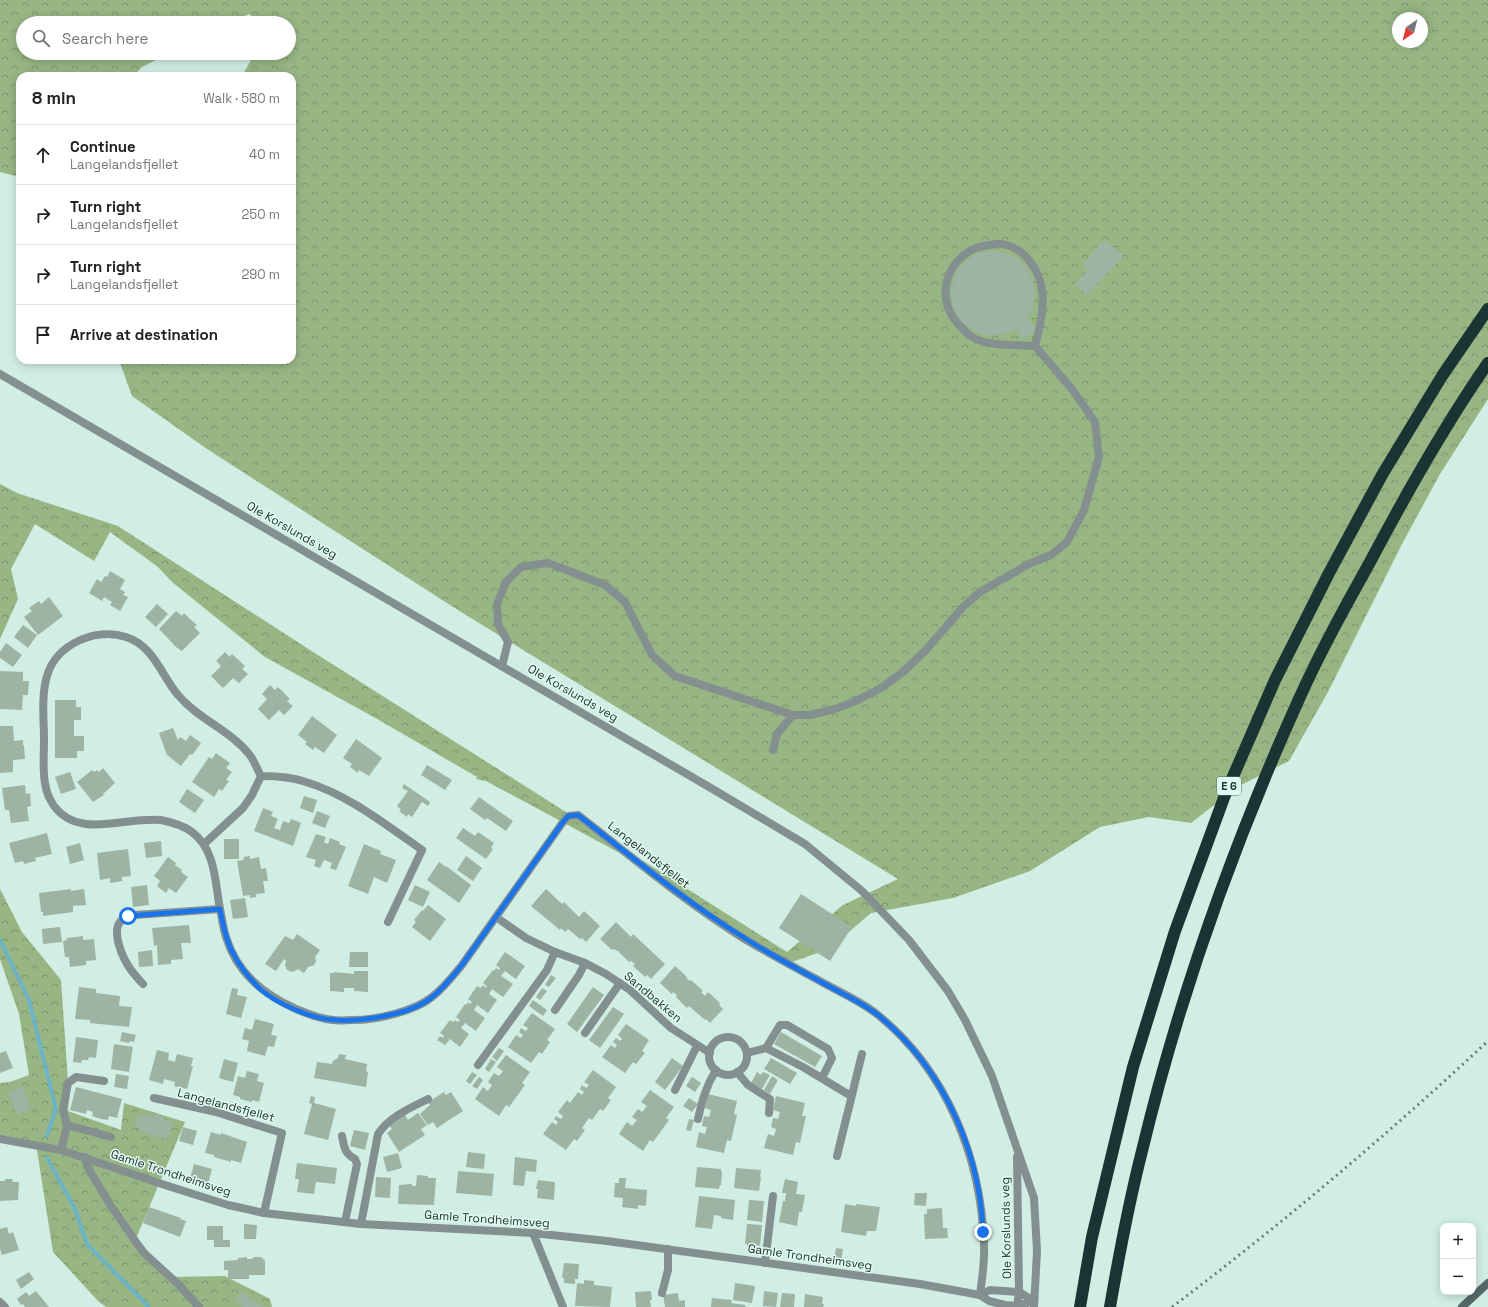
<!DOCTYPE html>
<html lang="en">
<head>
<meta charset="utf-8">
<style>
  body { margin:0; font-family:"Space Grotesk",sans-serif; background:#f6f6f6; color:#222 }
  .controls { position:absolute; right:12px; bottom:12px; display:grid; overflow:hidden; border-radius:8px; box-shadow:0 2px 10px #0003 }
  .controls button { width:36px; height:36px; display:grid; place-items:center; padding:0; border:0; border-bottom:1px solid #e0e0e0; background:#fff; color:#222; font:20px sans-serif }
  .compass { position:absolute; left:1392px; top:12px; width:36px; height:36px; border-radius:50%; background:#fff; box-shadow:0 2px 10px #0003; rotate:215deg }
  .stop { position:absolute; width:12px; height:12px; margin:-9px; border:3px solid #1a73e8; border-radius:50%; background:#fff }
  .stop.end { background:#1a73e8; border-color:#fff; box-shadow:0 1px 4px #0008 }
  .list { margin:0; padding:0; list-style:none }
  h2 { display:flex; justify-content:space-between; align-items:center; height:52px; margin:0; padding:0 16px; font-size:17px }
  h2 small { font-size:13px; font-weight:400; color:#767676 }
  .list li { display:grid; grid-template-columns:26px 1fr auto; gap:12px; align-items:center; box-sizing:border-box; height:60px; padding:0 16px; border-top:1px solid #e0e0e0 }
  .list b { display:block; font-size:15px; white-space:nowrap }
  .list p { margin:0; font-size:13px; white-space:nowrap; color:#767676 }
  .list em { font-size:13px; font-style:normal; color:#767676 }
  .icon { flex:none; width:22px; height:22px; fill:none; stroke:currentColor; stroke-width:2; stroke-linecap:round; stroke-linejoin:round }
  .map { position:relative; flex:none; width:1488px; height:1307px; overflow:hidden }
  .search { position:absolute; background:#fff; box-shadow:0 2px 10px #0003; left:16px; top:16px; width:280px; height:44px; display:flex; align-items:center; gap:10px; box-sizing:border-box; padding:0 14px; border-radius:22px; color:#767676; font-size:15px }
  .panel { position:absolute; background:#fff; box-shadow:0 2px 10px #0003; left:16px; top:72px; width:280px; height:292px; border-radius:12px }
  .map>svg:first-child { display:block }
  .forest { fill:url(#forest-crowns); fill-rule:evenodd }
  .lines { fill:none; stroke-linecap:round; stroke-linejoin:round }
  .stream { stroke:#6bb3c5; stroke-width:4 }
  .building { fill:#9db3a3 }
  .service { stroke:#849090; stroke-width:8 }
  .minor { stroke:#849090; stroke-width:8 }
  .tertiary { stroke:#849090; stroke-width:8 }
  .secondary { stroke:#556867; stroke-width:8 }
  .motorway { stroke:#193433; stroke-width:12 }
  .rail { stroke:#6c7f79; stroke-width:3; stroke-dasharray:2 4; stroke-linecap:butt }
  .route { stroke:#1a73e8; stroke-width:5 }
  .labels { text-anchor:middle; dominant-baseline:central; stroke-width:3; stroke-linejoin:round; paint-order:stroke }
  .shield { fill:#defbf2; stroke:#5c6e68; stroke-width:1 }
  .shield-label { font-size:11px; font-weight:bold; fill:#25312d }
  .street-label { font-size:12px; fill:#25312d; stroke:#defbf2 }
</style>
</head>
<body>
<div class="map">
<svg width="1488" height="1307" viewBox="0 0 1488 1307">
  <defs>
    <pattern id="forest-crowns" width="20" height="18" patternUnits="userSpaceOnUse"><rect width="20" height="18" fill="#98b684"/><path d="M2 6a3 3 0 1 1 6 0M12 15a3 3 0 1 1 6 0" fill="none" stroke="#7c956c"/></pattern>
  </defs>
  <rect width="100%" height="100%" fill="#d1eee4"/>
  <g class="forest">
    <path d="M0 0H1488V399L1440 474 1401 546 1328 692 1289 761 1237 787 1191 823 1149 817 1100 827 1030 871 953 898 871 913 829 949 786 964 742 938 642 865 486 781 476 779 477 777 379 720 265 657 172 582 158 567 110 532 94 561 35 524 11 569 18 599 0 639V484L17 493 118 526 310 650 787 952 843 905 898 879 461 612 207 449 132 396 119 360H292V76H242L255 53H289V23H263L249 14 231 23H23V53H170L142 67 133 76H20V177L0 172ZM1398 18H1422V42H1398Z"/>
    <path d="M0 889 22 932 61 980 68 1081 71 1082 68 1111 121 1130 124 1103 185 1122 135 1241 169 1277 225 1276 270 1299 272 1307H106L99 1302 53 1252 36 1144 0 1139V1083L10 1082 29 1075 19 1014 0 959Z"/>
  </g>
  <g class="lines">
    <g class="stream">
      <path d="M0 940 29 1000 56 1109 47 1136"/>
      <path d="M47 1158 75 1209 87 1244 149 1307"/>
    </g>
  </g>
  <g class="building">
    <path d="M1105 240 1123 256 1087 295 1075 284 1088 270 1082 264Z"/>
    <path d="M990 251 1003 252 1017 258 1025 266 1032 278 1035 291 1034 300 1032 311 1027 318 1036 329 1024 339 1015 329 1005 334 995 335H985L974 331 962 322 953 308 951 287 958 269 967 260 976 254Z"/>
    <path d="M110 571 125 580 120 589 125 592 123 595 128 597 120 611 110 605 112 602 104 597 102 601 89 593 97 579 101 582 105 576 107 577Z"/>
    <path d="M49 597 63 616 38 635 24 617 32 611 29 608 39 601 41 604Z"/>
    <path d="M157 604 168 614 156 627 145 617Z"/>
    <path d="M176 611 182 616 184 613 190 619 197 625 194 627 200 633 182 651 176 647 159 629Z"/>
    <path d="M23 625 37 635 28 648 14 637Z"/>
    <path d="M6 643 22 655 13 667 0 658V652Z"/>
    <path d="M225 652 230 657 232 654 245 666 242 669 248 674 239 683 233 678 223 688 211 676 221 666 216 661Z"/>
    <path d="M0 671 23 672V681H29L28 695H23L22 710 0 709Z"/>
    <path d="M270 685 275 690 278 687 290 699 287 701 293 706 284 715 279 710 269 720 258 709 267 699 262 694Z"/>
    <path d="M55 700H76V707H81V720H74V736H84V751H77V758H55Z"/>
    <path d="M312 716 337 735 324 753 315 747 313 750 305 744 307 742 298 735Z"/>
    <path d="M0 726H13L14 741 23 740V745H24L25 759 13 760V772L0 773Z"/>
    <path d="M173 728 178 740 180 737 186 741 190 735 201 743 192 755 190 754 181 766 167 755 159 733Z"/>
    <path d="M356 739 382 758 369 776 359 770 358 773 350 767 352 764 343 758Z"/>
    <path d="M216 753 230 763 226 768 232 772 226 780 229 781 222 791 219 789 214 797 192 782 209 757 212 759Z"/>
    <path d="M427 765 452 780 445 790 421 775Z"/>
    <path d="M103 768 115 783 103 794 104 795 93 802 77 782 92 770 94 772 97 770 99 772Z"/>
    <path d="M70 772 76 789 61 794 55 777Z"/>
    <path d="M404 784 430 802 428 806 422 802 412 817 408 814 407 817 399 811 401 809 397 806 408 791 402 788Z"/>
    <path d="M25 785 26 794 30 793 31 806 27 807 29 821 11 823 9 810H5L2 788Z"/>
    <path d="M187 789 204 800 195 813 179 802Z"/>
    <path d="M304 796 317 800 313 813 300 808Z"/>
    <path d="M479 797 513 821 506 831 487 818 485 820 470 809Z"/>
    <path d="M263 808 273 812 271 816 278 819 274 828 280 830 283 821 289 823 291 819 301 823 293 846 254 831Z"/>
    <path d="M317 811 330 816 325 828 312 823Z"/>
    <path d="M463 828 475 836 478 832 494 843 491 848 493 849 486 859 456 838Z"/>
    <path d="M47 833 52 854 35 858 36 861 24 864 23 861 15 863 9 843Z"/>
    <path d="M316 834 326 837 324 842 328 844 330 838 340 842 339 844 346 847 336 870 330 868 332 863 324 860 320 868 314 866 316 860 306 857Z"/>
    <rect x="224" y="839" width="15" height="20"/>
    <path d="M161 841 162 856 146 858 144 843Z"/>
    <path d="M80 843 84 860 70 864 66 847Z"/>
    <path d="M364 844 381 851 380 854 396 860 387 883 374 877 368 894 348 886Z"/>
    <path d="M128 849 131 876 122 877V881L110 883V878L100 880 97 853Z"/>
    <path d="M250 856V859L259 857 261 869 266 868 268 881H263L265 893 256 894V897L250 898V895L243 896 237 861 244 860 243 857Z"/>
    <path d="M466 856 482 868 473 881 457 870Z"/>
    <path d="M168 857 176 863 175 865 182 870 181 872 188 877 176 893 169 888 166 893 157 886 160 881 154 876Z"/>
    <path d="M439 862 446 867V866L471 885 459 903 427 880Z"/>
    <path d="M147 885 149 905 133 907 131 887Z"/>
    <path d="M415 885 430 892 423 907 408 900Z"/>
    <path d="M71 889V891L84 889 86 905 73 906V912L43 916V912H41L39 893Z"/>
    <path d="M546 889 562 904 564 902 579 917 584 911 600 926 586 942 582 938 580 939 568 929 565 932 561 928 560 930 531 906Z"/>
    <path d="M801 894 852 927 830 961 779 928Z"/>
    <path d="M245 898 248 917 233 919 230 900Z"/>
    <path d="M428 905 446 919 430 941 412 927 416 922 414 920 422 910 423 911Z"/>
    <path d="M616 922 631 937 633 934 665 964 651 979 647 975 645 977 633 966 635 964 631 961 629 962 618 951 613 949 612 950 600 939Z"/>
    <path d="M189 925 191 943H181L183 959 171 960V964L158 965 157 945 154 946 152 928Z"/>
    <path d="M60 927 62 942 43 944 42 929Z"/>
    <path d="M297 934 320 950 315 957 316 961 314 965 308 967 304 973 298 969 293 972 287 970 285 965 286 961 284 959 276 971 265 964 285 936 293 940Z"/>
    <path d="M83 936V940L94 939 96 960 86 961V965L70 967 69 957H65L63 941 67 940V938Z"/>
    <path d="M152 950 153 966 139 967 138 952Z"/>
    <path d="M350 952H368V967H349Z"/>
    <path d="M505 952 525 966 516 979 505 971 501 976 513 984 503 997 492 989 489 994 497 1000 488 1013 477 1005 474 1010 485 1018 476 1031 465 1023 461 1028 469 1034 460 1047 450 1039 445 1045 437 1040 440 1036 443 1038 444 1036 440 1033 450 1020 453 1022 455 1020 458 1022 460 1020 456 1017 465 1004 466 1005 468 1002 470 1004 472 1002 468 999 477 986 481 988 483 985 486 988 487 986 483 983 493 970 494 971 496 968 499 970 500 968 496 965Z"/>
    <path d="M675 966 687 977 686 978 690 981 691 980 703 991 701 992 705 996 708 992 720 1003 719 1005 723 1009 710 1023 706 1019 705 1020 689 1006 687 1008 676 997 677 995 673 992 672 994 660 983Z"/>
    <path d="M354 971H368V992L354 991V988H344V992L330 991V973H334V972L354 974Z"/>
    <path d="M551 975 556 978 549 987 545 985Z"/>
    <path d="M79 987 96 989V993L120 996 119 1006 132 1007 129 1027 90 1023V1020L75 1019Z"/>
    <path d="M593 987 604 995 577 1032 567 1024Z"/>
    <path d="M232 988 238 989 237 995 247 997 241 1018 226 1014Z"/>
    <path d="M542 988 547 991 540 1000 536 997Z"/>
    <path d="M533 1000 547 1010 543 1016 529 1006Z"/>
    <path d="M613 1007 624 1014 600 1048 589 1040Z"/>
    <path d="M532 1013 555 1029 547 1040 550 1042 542 1054 539 1052 531 1063 508 1047 516 1035 521 1038 523 1035 519 1032 521 1028 526 1031 528 1028 523 1025Z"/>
    <path d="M255 1019 274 1024 271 1035 277 1036 274 1047 268 1046 265 1056 247 1051 249 1041 242 1039 245 1028 252 1030Z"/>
    <path d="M626 1024 649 1040 642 1051 645 1053 636 1064 633 1062 625 1073 602 1057 611 1045 615 1048 617 1045 613 1042 616 1038 620 1041 622 1039 618 1035Z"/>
    <path d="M122 1032 136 1035 134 1042 130 1041 129 1043 120 1041Z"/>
    <path d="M781 1032 822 1056 815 1067 774 1044Z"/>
    <path d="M76 1037 98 1040 96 1058 89 1057 88 1060H82L81 1063 73 1062Z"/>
    <path d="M114 1044 133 1047 129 1072 111 1069Z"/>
    <path d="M499 1048 504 1051 497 1061 492 1057Z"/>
    <path d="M157 1050 169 1053 168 1060 175 1062 177 1054 193 1058 191 1066H193L187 1089 174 1086 175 1082 164 1079 163 1084 149 1080Z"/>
    <path d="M6 1051 13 1068 0 1073V1053Z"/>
    <path d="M339 1054 346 1055 345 1059 367 1064 366 1071 368 1072 366 1087 314 1078 317 1062 332 1064 333 1061 338 1058Z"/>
    <path d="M506 1055 530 1072 522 1083 525 1085 509 1107 506 1105 499 1116 475 1099 483 1087 488 1091 492 1085 488 1082 494 1073 499 1076 503 1071 497 1067Z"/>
    <path d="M672 1058 683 1066 665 1090 655 1082Z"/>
    <path d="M771 1058 797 1073 790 1084 764 1069Z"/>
    <path d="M224 1059 238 1063 233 1082 219 1078Z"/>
    <path d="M491 1059 496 1062 489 1072 485 1069Z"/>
    <path d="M593 1070 616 1087 608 1098 611 1100 603 1111 600 1109 592 1120 589 1118 582 1128 585 1130 577 1141 574 1139 566 1150 543 1134 552 1122 556 1125 558 1122 554 1119 556 1116 561 1119 563 1116 558 1112 567 1100 570 1103 578 1092 582 1095 584 1092 580 1089 582 1085 586 1088 589 1085 584 1082Z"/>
    <path d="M247 1071 259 1074 257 1081 264 1083 259 1102 252 1100V1102L240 1099V1097L233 1095 238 1076 245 1078Z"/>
    <path d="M472 1072 477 1075 470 1084 466 1081Z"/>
    <path d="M757 1072 761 1075 763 1072 770 1075 762 1089 751 1083Z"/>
    <path d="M116 1074 129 1076 127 1089 114 1087Z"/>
    <path d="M772 1076 778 1080 770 1094 764 1090Z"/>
    <path d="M479 1077 483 1080 477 1089 472 1086Z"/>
    <path d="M692 1077 701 1083 695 1092 686 1086Z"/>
    <path d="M23 1087 31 1109 17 1114 8 1092Z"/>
    <path d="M76 1087 122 1099 117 1118 109 1116 108 1120 101 1119 92 1116 93 1112 87 1110 86 1114 70 1110Z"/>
    <path d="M650 1090 674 1107 666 1118 669 1120 653 1142 650 1140 643 1151 619 1134 627 1122 632 1126 637 1120 632 1117 638 1109 642 1112 647 1106 641 1102Z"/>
    <path d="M444 1092 446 1095 451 1092 463 1111 437 1128 433 1122 428 1125 420 1114 430 1105 428 1102Z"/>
    <path d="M708 1094 737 1101 734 1114 737 1115 731 1141 727 1140 724 1153 696 1147 699 1132 705 1134 707 1127 702 1126 704 1116 709 1117 711 1110 705 1108Z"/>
    <path d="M311 1096 315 1097 314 1103 336 1109 328 1140 304 1134 312 1104 309 1103Z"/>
    <path d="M776 1096 805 1103 802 1116H806L800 1143 796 1142 793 1155 764 1148 768 1134 774 1136 776 1129 771 1127 773 1118 778 1119 780 1112 773 1110Z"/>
    <path d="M689 1098 698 1104 692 1112 683 1106Z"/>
    <path d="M418 1113 427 1125 421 1129 425 1135 399 1152 387 1133 392 1129 389 1125 405 1115 408 1120Z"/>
    <path d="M145 1114 154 1117 155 1114 163 1116V1119L173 1121 168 1139 148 1135 149 1134 140 1131 141 1128 134 1126 137 1115 144 1117Z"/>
    <path d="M689 1119 694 1120 691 1131 686 1130Z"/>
    <path d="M183 1127 197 1131 193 1145 179 1141Z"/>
    <path d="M354 1130 369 1133 365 1150 350 1146Z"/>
    <path d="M211 1132 221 1135V1133L247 1142 241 1163 231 1160V1162L214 1157V1155L205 1153Z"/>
    <path d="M468 1152 485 1154 484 1169 466 1167Z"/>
    <path d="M398 1153 402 1168 387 1172 383 1157Z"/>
    <path d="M515 1157 537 1160 536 1172 526 1171 524 1186 513 1185Z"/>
    <path d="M297 1163 337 1168 335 1184 316 1182 314 1194 297 1192 299 1179H295Z"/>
    <path d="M194 1164 212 1169 208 1184 190 1179Z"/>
    <path d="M697 1167 721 1169V1172H722L721 1185H720L719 1189 695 1187Z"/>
    <path d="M736 1168 761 1170 760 1177H761L759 1191 734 1188Z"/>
    <path d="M458 1171 494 1174 492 1196 456 1193Z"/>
    <path d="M417 1175 428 1176V1178H436L434 1205 398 1204 399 1185 412 1184V1186H416Z"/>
    <path d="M376 1177 391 1178 390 1198 375 1197Z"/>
    <path d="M619 1178H626L625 1188 647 1190 646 1206 638 1205V1209L622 1207 623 1198 614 1197 615 1183H619Z"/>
    <path d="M5 1179H12L13 1182H19L18 1200 0 1201V1181H5Z"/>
    <path d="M785 1179 798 1182 796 1194 805 1195 802 1212H799L797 1226 779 1222 783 1201H785L786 1193H782Z"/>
    <path d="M538 1180 555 1182 554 1200 537 1198 538 1189H536Z"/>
    <path d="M915 1193H927L926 1206 914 1205Z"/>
    <path d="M699 1196 735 1200 733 1220 721 1218V1216L714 1215 712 1229 695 1227Z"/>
    <path d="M749 1200 764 1201 762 1222 747 1220Z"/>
    <path d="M845 1204 856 1206V1204L880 1207 876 1231H867L866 1236 841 1232Z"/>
    <path d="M149 1207 181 1218 180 1219 186 1221 180 1237 143 1223Z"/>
    <path d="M942 1208 943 1228H947L948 1238 925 1239 924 1214H927V1209Z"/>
    <path d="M244 1224 257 1225 256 1239H244Z"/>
    <path d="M747 1224 762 1225 760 1246 757 1245 756 1248 747 1247V1244H745Z"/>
    <path d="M207 1226H223V1240H230V1247H214V1240H207Z"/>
    <path d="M7 1227 9 1234 13 1232 19 1250 2 1255 0 1249V1229Z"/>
    <path d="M836 1248 843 1249 841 1261 834 1260Z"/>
    <path d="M247 1257V1259H252L254 1257H261L265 1261V1275H249V1279H228V1270H224V1261L238 1260V1258Z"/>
    <path d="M564 1263 579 1264 578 1279H575V1284L564 1283V1278H562Z"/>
    <path d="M29 1272 34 1279 21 1289 16 1280Z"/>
    <path d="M584 1280 594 1281V1285L612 1287 610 1307 575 1306 577 1283 584 1284Z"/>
    <path d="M735 1283 755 1286 752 1303 733 1300Z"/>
    <path d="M36 1291 49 1307H25L23 1304 21 1305 17 1299 26 1292 29 1296Z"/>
    <path d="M651 1291 652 1300H650L651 1307H636L635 1292Z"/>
    <path d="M764 1291 778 1293 776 1307 763 1306Z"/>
    <path d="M241 1292 264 1307H243L235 1302Z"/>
    <path d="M678 1293 679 1301 685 1300V1307H665L663 1295Z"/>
    <path d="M782 1293 795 1294 794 1307H780Z"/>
    <path d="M805 1294 823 1297 822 1304H824L823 1307H804Z"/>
    <path d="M712 1298 732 1300 731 1303 746 1305 745 1307H711Z"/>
  </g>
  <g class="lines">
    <g class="service">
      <path d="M502 666 508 642 498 624 497 604 506 582 521 567 548 563 605 585 625 602 652 655 675 676 793 715H810L835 709 856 701 881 688 903 672 925 651 963 607 980 592 1029 564 1051 555 1067 542 1084 510 1099 457 1095 422 1072 389 1035 346C1020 345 995 346 981 341 974 339 966 333 961 327 938 304 941 271 968 252 976 246 988 245 997 244 1006 243 1015 248 1022 253 1051 279 1044 313 1035 346"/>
      <path d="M773 750 777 734 793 715"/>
      <path d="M388 922 422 850"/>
      <path d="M143 984C139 980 135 975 131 970 123 959 109 929 123 919 127 916 131 916 135 915L220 909"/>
      <path d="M555 1010 579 975 585 963"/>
      <path d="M585 1033 620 983"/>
      <path d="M766 1048 780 1025H787L828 1049 832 1058 822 1078"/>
      <path d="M747 1053 766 1048 803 1067 851 1096"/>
      <path d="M478 1065 547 970 555 952"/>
      <path d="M737 1072 748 1085 770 1099 769 1113"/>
      <path d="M675 1090 697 1046"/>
      <path d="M698 1119C702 1101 706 1086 716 1070"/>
      <path d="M67 1125 111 1137"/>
      <path d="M342 1136C344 1146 344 1153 355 1159L357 1164 345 1222"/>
      <path d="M61 1150 67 1125 63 1109 68 1083 76 1077 104 1081"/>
      <path d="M837 1156 862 1054"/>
      <path d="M85 1157 87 1166 109 1203 138 1245 145 1254 178 1284 199 1307"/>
      <path d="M361 1224 378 1134C389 1117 410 1108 428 1099"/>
      <path d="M533 1233 563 1307"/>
      <path d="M765 1263 773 1196"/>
      <path d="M662 1293 668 1270V1249"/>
    </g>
    <g class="minor">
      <path d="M204 844 243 808 252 795 261 776"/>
      <path d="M422 850C386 825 349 795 306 782 292 777 276 776 261 776 257 769 254 760 249 754 230 730 198 719 178 695 161 675 154 646 126 637 96 627 56 644 47 676 41 696 44 719 44 740 44 756 42 773 46 788 47 795 51 801 54 806 79 840 126 816 161 820 171 822 184 826 192 832 216 850 215 883 220 909 222 918 223 928 226 937 237 973 263 994 296 1009 308 1014 320 1019 333 1020 340 1021 346 1020 353 1020 376 1020 413 1012 432 997 444 988 453 976 462 965L563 822 569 816 578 815C632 857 685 902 743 938 768 953 794 967 820 981 839 992 861 1001 878 1015 947 1071 981 1158 984 1244 985 1261 982 1278 980 1295"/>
      <path d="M496 917 526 938 555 952 585 963 606 974 630 990 671 1028 710 1053"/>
      <circle cx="728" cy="1056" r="19"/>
      <path d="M154 1098 216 1112 282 1133 264 1213"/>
      <path d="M0 1139 61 1150 168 1186 228 1205 264 1213 361 1224 533 1233 607 1241 920 1284 980 1295 989 1301 1005 1305 1017 1306 1034 1301"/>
      <path d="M980 1295 990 1290 1019 1292 1034 1301"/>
      <path d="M0 1302 5 1307"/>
    </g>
    <g class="tertiary">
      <path d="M0 374 716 791 805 844 862 891 909 940 948 991 965 1020 992 1076 1034 1198 1037 1251 1034 1307"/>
      <path d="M1017 1307 1019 1292 1017 1157"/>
    </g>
    <path class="secondary" d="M1462 1307 1488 1283"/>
    <g class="motorway">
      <path d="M1080 1307 1092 1237 1133 1067 1175 931 1225 795 1275 680 1329 573 1382 475 1442 376 1488 309"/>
      <path d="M1110 1307C1119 1255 1129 1202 1142 1151 1179 997 1234 843 1299 699 1320 652 1345 607 1370 562 1406 494 1444 426 1488 363"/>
    </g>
    <path class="rail" d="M1172 1307C1282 1224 1387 1135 1488 1041"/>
  </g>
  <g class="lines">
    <path class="route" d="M128 916 220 909C223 925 226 941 234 955 240 967 250 979 260 989 277 1004 312 1019 335 1020 348 1021 361 1020 374 1018 393 1015 416 1010 431 998 443 989 452 977 462 965L563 822 568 816 578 815C632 857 685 901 743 937 769 954 796 968 823 983 841 993 861 1002 878 1015 942 1067 980 1150 983 1232"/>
  </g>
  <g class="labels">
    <rect class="shield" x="1217" y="777" width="24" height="18" rx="3"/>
    <g class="shield-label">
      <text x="1229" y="786">E 6</text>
    </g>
    <g class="street-label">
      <text transform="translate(292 530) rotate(30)">Ole Korslunds veg</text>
      <text transform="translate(573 693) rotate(30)">Ole Korslunds veg</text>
      <text transform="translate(649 855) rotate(38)">Langelandsfjellet</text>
      <text transform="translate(653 997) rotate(40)">Sandbakken</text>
      <text transform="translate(226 1105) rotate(15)">Langelandsfjellet</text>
      <text transform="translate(171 1173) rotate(18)">Gamle Trondheimsveg</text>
      <text transform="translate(487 1219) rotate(4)">Gamle Trondheimsveg</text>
      <text transform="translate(1006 1228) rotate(-91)">Ole Korslunds veg</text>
      <text transform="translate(810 1257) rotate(8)">Gamle Trondheimsveg</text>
    </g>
  </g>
</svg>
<div class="controls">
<button>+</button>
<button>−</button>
</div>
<svg class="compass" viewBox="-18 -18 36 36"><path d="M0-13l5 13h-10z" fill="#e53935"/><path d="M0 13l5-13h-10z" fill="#767676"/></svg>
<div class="stop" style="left:128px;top:916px"></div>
<div class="stop end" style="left:983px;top:1232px"></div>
<div class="search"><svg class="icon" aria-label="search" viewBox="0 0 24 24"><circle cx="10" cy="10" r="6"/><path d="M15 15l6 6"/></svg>Search here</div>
<section class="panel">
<h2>8 min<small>Walk · 580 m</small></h2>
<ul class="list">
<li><svg class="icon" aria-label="ahead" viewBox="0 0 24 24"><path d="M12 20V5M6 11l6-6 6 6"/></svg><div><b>Continue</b><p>Langelandsfjellet</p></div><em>40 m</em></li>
<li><svg class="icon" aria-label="right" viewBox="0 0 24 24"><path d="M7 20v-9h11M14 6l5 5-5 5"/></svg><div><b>Turn right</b><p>Langelandsfjellet</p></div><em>250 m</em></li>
<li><svg class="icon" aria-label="right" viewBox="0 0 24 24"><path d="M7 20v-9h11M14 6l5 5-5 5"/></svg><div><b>Turn right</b><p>Langelandsfjellet</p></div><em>290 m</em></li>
<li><svg class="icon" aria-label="arrive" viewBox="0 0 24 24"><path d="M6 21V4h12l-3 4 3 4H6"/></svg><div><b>Arrive at destination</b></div></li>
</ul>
</section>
</div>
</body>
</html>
